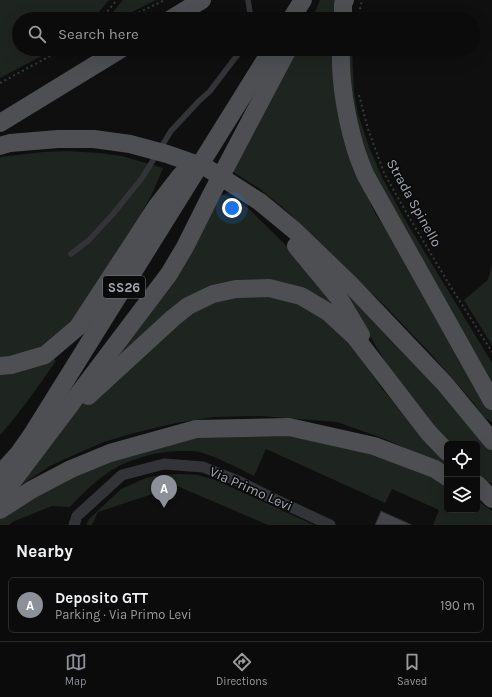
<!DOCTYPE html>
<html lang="en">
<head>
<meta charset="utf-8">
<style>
  body { margin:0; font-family:Karla,sans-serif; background:#141415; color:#f1f3f6 }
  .controls { position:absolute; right:12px; bottom:12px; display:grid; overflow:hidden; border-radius:6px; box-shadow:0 4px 16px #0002 }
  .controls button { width:36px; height:36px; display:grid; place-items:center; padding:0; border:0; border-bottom:1px solid #2b2b2d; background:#0b0b0c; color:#f1f3f6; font:20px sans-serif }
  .you { position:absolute; left:232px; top:208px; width:14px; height:14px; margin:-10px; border:3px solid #fff; border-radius:50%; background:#1a73e8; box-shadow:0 0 0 6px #1a73e833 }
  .badge { display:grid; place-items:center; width:26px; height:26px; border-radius:50%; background:#8c9099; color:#fff; font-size:13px; font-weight:700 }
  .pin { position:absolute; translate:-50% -33px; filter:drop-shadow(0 1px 2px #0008) }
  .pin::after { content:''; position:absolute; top:21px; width:14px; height:12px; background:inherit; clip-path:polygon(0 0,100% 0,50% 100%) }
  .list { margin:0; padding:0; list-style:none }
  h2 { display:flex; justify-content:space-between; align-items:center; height:52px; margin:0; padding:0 16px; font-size:17px }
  h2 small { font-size:13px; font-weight:400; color:#9a9b9d }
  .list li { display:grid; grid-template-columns:26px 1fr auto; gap:12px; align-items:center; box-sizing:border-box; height:56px; margin:0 8px 8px; padding:0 8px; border:1px solid #2b2b2d; border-radius:6px }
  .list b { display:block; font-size:15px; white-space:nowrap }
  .list p { margin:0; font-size:13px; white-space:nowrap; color:#9a9b9d }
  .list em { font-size:13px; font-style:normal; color:#9a9b9d }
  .icon { flex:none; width:22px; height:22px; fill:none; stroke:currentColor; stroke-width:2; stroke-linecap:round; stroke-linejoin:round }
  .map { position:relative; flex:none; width:492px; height:525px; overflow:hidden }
  .search { position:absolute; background:#0b0b0c; box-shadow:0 4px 16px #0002; left:12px; right:12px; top:12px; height:44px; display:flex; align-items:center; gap:10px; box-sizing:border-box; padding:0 14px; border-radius:22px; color:#9a9b9d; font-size:15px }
  .sheet { height:116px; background:#0b0b0c }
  nav { display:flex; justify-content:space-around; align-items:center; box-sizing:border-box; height:56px; border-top:1px solid #2b2b2d; background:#0b0b0c; font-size:11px; color:#9a9b9d }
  nav a { display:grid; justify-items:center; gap:2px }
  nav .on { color:#8c9099 }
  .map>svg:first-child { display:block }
  .green { fill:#1e241f }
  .building { fill:#434548; stroke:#292a2c }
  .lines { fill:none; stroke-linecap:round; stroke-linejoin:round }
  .path { stroke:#37393c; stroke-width:2; stroke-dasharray:2 3; stroke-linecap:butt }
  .service { stroke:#333437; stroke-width:5.5 }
  .minor { stroke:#333437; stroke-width:11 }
  .primary { stroke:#4d4f53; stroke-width:18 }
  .primary-bridge { stroke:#4d4f53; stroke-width:18 }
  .labels { text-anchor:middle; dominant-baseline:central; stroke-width:3.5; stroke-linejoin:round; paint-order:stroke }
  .shield { fill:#0a0a0b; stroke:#74787e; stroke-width:1 }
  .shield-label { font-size:13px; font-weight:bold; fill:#a2a7af }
  .street-label { font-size:14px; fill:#a2a7af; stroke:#0a0a0b }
</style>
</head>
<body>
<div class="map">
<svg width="492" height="525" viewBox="0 0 492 525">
  <rect width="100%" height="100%" fill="#0f0f10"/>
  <g class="green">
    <path d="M0 0H109L93 19H19V49H55L0 78Z"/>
    <path d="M123 0H156L118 19H107Z"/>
    <path d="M320 0H339L337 19H312Z"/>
    <path d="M292 49H335L355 169 376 215 394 240 490 406 492 411V422L485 418 472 401 431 354 388 309 289 213 260 189 230 170Z"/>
    <path d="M346 49H352L354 92 358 114 369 147 382 177 404 218 492 363V387L384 201 354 124Z"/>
    <path d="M67 151 100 153 122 156 163 168 153 192 141 214 75 316C64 330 51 342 35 350 24 356 11 359 0 363V157L43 152Z"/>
    <path d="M221 194 235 199 248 208 306 265 335 302 337 313 229 284 99 372Z"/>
    <path d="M492 265V345L464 300 488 280Z"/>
    <path d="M328 271 492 448V484L486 481 477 474V444H447L398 383 358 316Z"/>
    <path d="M237 295 293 299 337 326 383 390 447 463V468L385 439 337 422 260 416 214 417 176 423 130 434 104 442 76 454 50 466 12 491 67 418 179 320 191 311Z"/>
    <path d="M53 358 56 361C38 386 21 412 0 435V375L22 370Z"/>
    <path d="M217 433 290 434 363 448 447 482V510H477V500L492 511V525H433L439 510 392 489 385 503 266 449 254 476C236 467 219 458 200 452 196 451 192 451 188 451 161 450 128 458 106 474 93 483 81 495 70 507L52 506 12 522 9 525H0V518L12 510 107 460Z"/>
    <path d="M179 474 198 475 218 481 314 525H268L177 486 98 512 92 525H86L89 519 121 489 146 478 160 475Z"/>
  </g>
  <path class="building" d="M381 511 412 525H375Z"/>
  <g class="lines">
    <g class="path">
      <path d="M101 19 117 0"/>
      <path d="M125 19 165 0"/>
      <path d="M358 19 362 0"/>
      <path d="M0 83 63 49"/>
      <path d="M359 95 368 129 384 173 406 212 449 284 492 352"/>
    </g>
    <g class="service">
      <path d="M248 0 251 19"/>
      <path d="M71 254 89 240 113 214 142 178 171 131 199 101 210 91 242 49"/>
    </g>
    <path class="minor" d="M74 525 77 516 122 475 164 464 203 467 238 481 270 497 330 525"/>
    <g class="primary">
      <path d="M171 19 202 0"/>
      <path d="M291 19 303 0"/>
      <path d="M343 19V4L345 0"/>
      <path d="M341 49C340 81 346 116 355 147 358 157 362 167 366 176L492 401"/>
      <path d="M0 123 121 49"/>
      <path d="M0 146 10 143 58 139"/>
      <path d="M260 202 294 230 350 284 445 384 492 441"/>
      <path d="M296 246 339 298 361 335"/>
      <path d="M0 366 11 365 45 355 78 327 157 206 181 175"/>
      <path d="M88 396 173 318 188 306 213 294 236 289 269 288 301 296 328 312 355 337 428 432 447 452"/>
      <path d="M0 474 19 453 31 436 272 49"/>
      <path d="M477 484 492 499"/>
      <path d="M0 498 169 274 185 247 211 195 288 49"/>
      <path d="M0 510 31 490 71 469 110 453 196 429 289 427 374 446 435 469 447 477"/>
    </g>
    <path class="primary-bridge" d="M58 139H94L130 144 167 154 207 168 260 202"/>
  </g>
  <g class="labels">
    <rect class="shield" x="103" y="276" width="42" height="22" rx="3"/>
    <g class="shield-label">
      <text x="124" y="287">SS26</text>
    </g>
    <g class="street-label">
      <text transform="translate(414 203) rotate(61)">Strada Spinello</text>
      <text transform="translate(251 489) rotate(24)">Via Primo Levi</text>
    </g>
  </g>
</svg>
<div class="controls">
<button><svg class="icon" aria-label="locate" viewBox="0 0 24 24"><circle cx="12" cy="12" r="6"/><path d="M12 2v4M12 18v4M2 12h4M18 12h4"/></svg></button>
<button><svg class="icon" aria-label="layers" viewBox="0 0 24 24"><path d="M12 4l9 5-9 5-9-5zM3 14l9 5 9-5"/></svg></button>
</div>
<div class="you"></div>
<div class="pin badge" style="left:164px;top:508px">A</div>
<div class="search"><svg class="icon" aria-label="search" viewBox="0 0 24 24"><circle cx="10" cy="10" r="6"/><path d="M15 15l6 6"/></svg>Search here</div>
</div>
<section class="sheet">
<h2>Nearby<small></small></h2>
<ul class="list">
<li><span class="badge">A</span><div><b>Deposito GTT</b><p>Parking · Via Primo Levi</p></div><em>190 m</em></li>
</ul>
</section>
<nav>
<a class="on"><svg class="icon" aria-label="map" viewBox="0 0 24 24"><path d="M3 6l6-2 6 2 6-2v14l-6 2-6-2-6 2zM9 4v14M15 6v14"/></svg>Map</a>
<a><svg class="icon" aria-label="directions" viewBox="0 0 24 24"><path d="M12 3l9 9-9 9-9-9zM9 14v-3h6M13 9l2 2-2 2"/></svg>Directions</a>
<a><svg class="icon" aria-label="saved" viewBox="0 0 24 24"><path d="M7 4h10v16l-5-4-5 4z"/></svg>Saved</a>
</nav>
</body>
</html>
